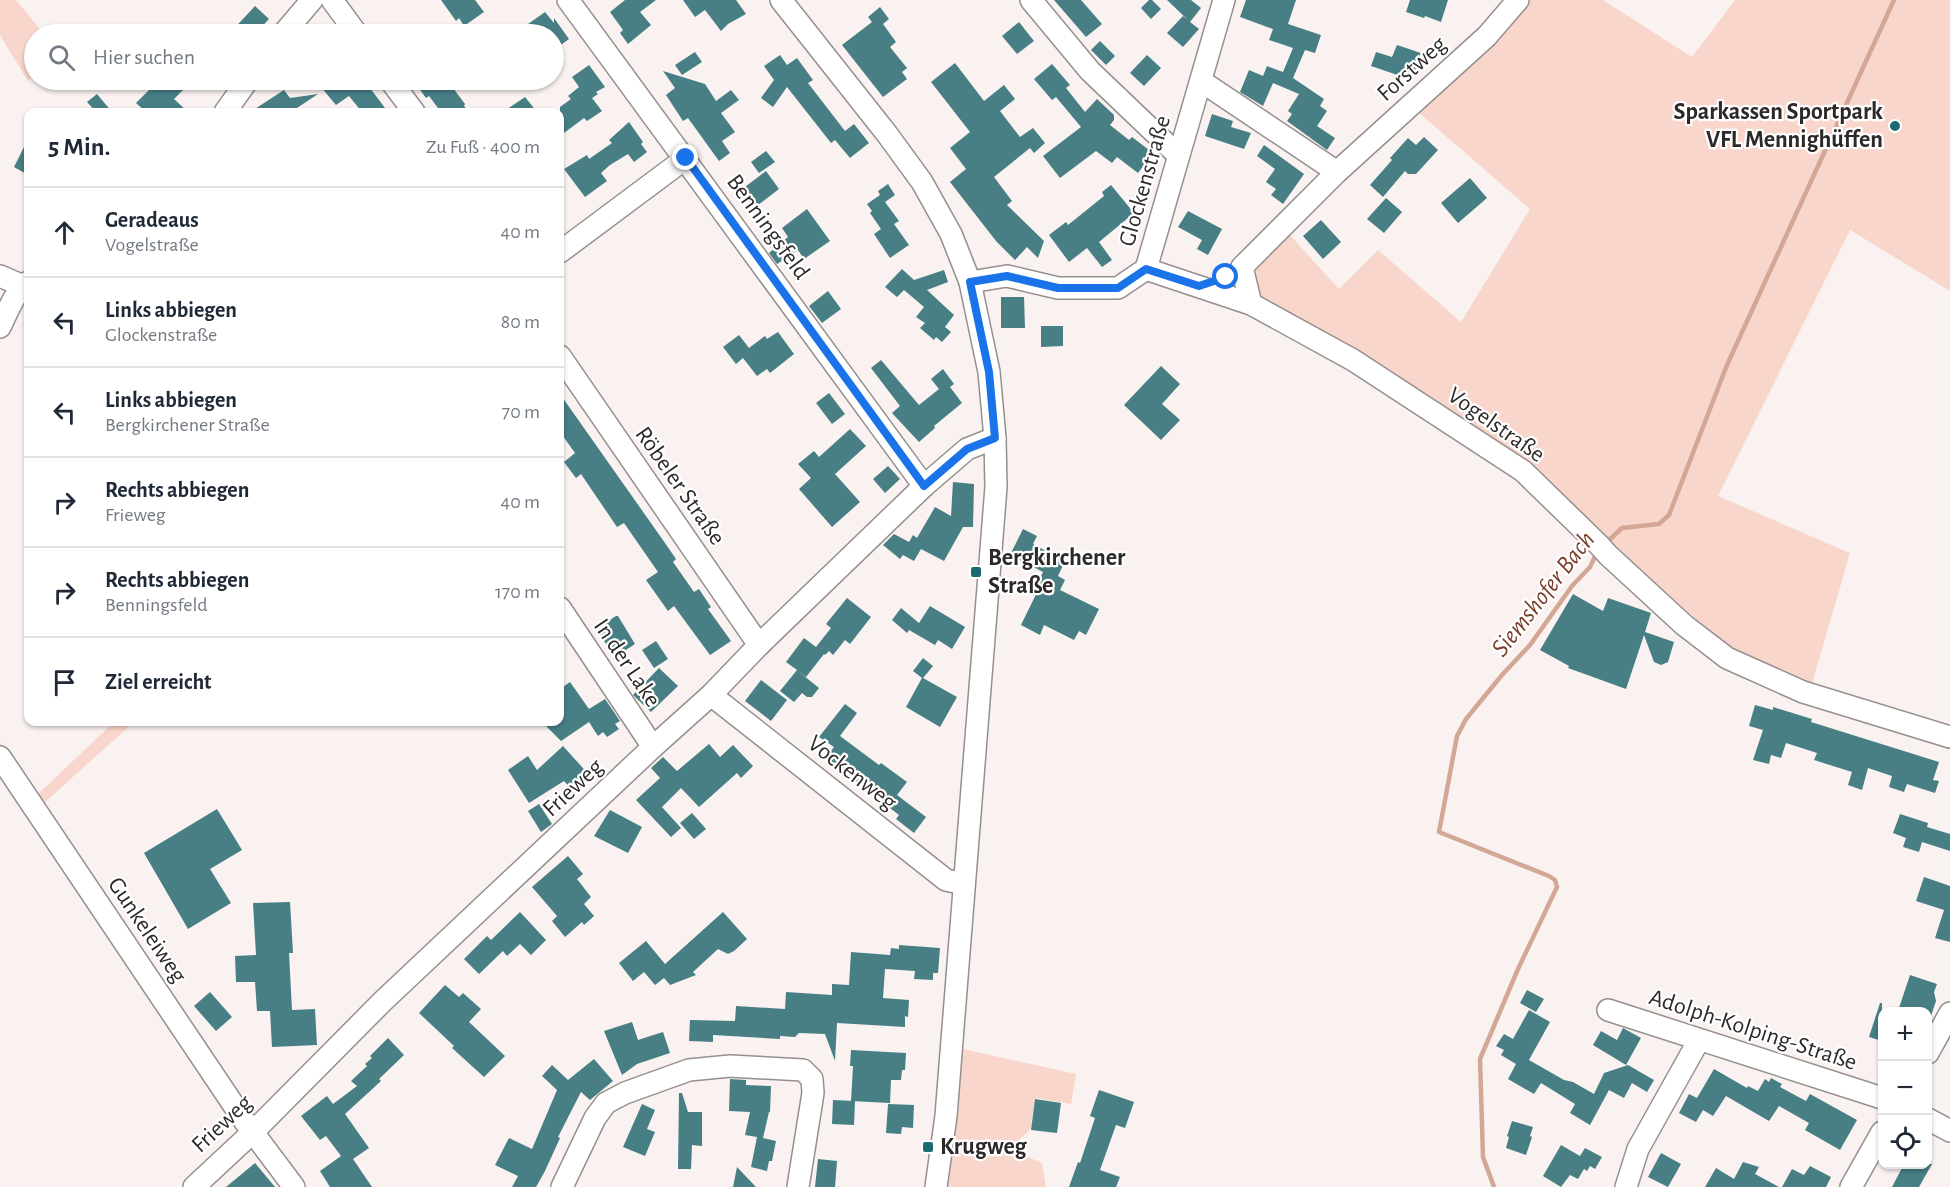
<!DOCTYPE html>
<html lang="de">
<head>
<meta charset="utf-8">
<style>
  body { margin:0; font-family:"Alegreya Sans",sans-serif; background:#f2f2f3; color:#1f2937 }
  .controls { position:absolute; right:18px; bottom:18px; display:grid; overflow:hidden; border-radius:12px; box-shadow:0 2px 4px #0004 }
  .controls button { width:54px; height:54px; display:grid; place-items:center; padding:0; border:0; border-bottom:2px solid #e0e1e3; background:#fff; color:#1f2937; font:30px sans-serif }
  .stop { position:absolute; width:18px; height:18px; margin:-14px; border:4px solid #1a73e8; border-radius:50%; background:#fff }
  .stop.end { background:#1a73e8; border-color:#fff; box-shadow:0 2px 6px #0008 }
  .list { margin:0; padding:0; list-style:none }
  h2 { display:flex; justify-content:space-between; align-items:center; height:78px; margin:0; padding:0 24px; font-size:26px }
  h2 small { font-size:20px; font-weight:400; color:#747a83 }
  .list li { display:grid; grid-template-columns:39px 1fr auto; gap:18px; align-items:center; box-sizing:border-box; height:90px; padding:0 24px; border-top:2px solid #e0e1e3 }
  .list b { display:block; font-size:22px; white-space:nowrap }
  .list p { margin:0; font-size:20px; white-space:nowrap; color:#747a83 }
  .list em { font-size:20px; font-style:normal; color:#747a83 }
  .icon { flex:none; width:33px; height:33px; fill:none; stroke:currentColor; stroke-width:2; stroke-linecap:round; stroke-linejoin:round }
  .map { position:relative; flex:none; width:1950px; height:1187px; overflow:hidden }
  .search { position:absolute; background:#fff; box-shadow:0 2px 4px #0004; left:24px; top:24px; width:540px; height:66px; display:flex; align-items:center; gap:15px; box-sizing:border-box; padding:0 21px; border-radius:33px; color:#747a83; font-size:22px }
  .panel { position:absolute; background:#fff; box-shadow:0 2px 4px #0004; left:24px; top:108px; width:540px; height:618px; border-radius:12px }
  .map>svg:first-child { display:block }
  .green { fill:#f9d6cb }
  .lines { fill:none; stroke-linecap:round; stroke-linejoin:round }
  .stream { stroke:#d4a696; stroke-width:4.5 }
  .building { fill:#477f85 }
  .minor-casing { stroke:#958f8d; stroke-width:24 }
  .minor { stroke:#fff; stroke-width:21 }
  .route { stroke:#1a73e8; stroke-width:8 }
  .poi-dot { fill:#1e6a71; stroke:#fff; stroke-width:2 }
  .labels { text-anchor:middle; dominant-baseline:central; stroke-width:4.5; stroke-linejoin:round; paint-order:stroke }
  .street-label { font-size:24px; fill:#2c2928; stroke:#fff }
  .poi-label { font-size:24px; font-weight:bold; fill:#2c2928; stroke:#fff; text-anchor:start }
  .water-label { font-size:26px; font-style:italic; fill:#7b3e2a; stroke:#fff }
</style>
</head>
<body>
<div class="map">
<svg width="1950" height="1187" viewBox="0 0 1950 1187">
  <rect width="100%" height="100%" fill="#f9f2f0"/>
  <g class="green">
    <path d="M0 0H16L44 34H34V73L28 81 0 35Z"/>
    <path d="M1529 0H1603L1692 57 1735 0H1950V291L1850 230 1718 496 1850 553 1811 687 1725 644 1612 546 1521 475 1353 365 1226 298 1288 233 1339 289 1378 250 1461 322 1530 209 1418 112 1491 41Z"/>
    <path d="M114 722H134L35 811 0 761V742L36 796Z"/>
    <path d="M963 1049 1076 1074 1071 1104 1035 1098 1030 1130 1009 1149 1042 1163 1046 1187H948L955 1132Z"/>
  </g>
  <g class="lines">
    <g class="stream">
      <path d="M1605 544 1622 528 1659 524 1669 515 1727 365 1894 0"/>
      <path d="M1494 1187 1483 1157 1480 1059 1518 969 1557 887 1555 880 1549 876 1439 832 1457 736 1466 719 1502 675 1530 645 1572 586 1590 567 1597 552"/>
    </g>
  </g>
  <g class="building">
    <path d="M441 0H475L484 12 464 26 459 18 456 21Z"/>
    <path d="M625 0H656L640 12 651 25 628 44 620 33 623 30 610 12Z"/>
    <path d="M683 0H736L746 14 728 24 721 31 705 10 695 17Z"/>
    <path d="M1054 0H1081L1102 24 1086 37Z"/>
    <path d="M1149 0H1152L1161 9 1151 19 1141 8Z"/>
    <path d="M1167 0H1191L1201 8 1190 22 1199 29 1183 47 1167 33 1183 16 1188 20Z"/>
    <path d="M1246 0H1296L1288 24 1321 35 1315 53 1305 50 1293 78 1324 99 1320 106 1327 111 1317 126 1335 138 1327 150 1287 121 1292 114 1288 111 1299 94 1273 83 1263 106 1240 92 1249 70 1263 76 1267 66 1283 72 1293 48 1269 40 1273 29 1240 17Z"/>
    <path d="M1410 0H1448L1441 22 1425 16 1424 18 1406 12Z"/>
    <path d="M255 6 269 19 255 34H229Z"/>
    <path d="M880 7 889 19 883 24 896 42 890 47 907 68 902 72 907 79 883 97 842 45 872 22 868 17Z"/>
    <path d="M545 12 554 23V18L569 39 554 50V34H514Z"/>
    <path d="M1019 22 1034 41 1017 54 1002 36Z"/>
    <path d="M1100 41 1115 56 1106 65 1091 50Z"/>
    <path d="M1397 45 1421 53 1412 80 1371 66 1376 52 1392 57Z"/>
    <path d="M695 52 702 62 682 75 675 65Z"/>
    <path d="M780 55 787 65 797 58 813 80 808 83 845 131 854 124 869 143 850 158 835 140 831 143 787 87 773 107 761 98 774 80 764 66Z"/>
    <path d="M1147 55 1161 68 1144 86 1130 73Z"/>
    <path d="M955 63 984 101 1004 85 1015 99 1000 111 1020 137 1033 128 1045 143 1034 153 1030 148 994 177 1012 201 1007 205 1044 241 1038 258 1027 247 1015 260 996 241 950 182 966 169 950 148 970 132 931 82Z"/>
    <path d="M1052 64 1070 85 1066 88 1085 112 1097 99 1114 115V120L1110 125 1129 140 1132 137 1153 153 1138 173 1117 157 1112 163 1096 151 1060 178 1043 156 1081 127 1056 97 1052 100 1034 79Z"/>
    <path d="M589 65 605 87 596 92 598 94 592 98 602 111 587 121 584 118 560 136V107L571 99 568 96 579 87 572 77Z"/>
    <path d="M663 71 705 84 716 101 731 90 739 100 721 113 735 132 722 141 730 153 719 161 688 118 683 121 666 95 675 88Z"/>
    <path d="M159 80H193L174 99 188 112H146L136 103Z"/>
    <path d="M315 80H364L388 112H362L349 96 336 105Z"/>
    <path d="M413 80H447L465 104 464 106 469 112H441L429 96 426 98Z"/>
    <path d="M284 90 290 98 318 94 291 112H250Z"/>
    <path d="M97 94 112 112H96L87 102Z"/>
    <path d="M525 97 537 112H503Z"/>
    <path d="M1212 114 1233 121 1231 127 1251 133 1244 149 1205 136Z"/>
    <path d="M629 122 643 142 641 144 647 152 634 162 628 154 610 165 601 173 607 181 585 197 564 169 587 155 589 159 612 143 609 140Z"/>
    <path d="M1424 137 1438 150 1416 174H1408L1405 171 1383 197 1370 185 1392 160 1390 158 1408 138 1416 145Z"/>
    <path d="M28 139V175L14 167Z"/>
    <path d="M1264 145 1304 174 1283 204 1271 195 1276 189 1266 182 1275 169 1257 156Z"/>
    <path d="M766 151 775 162 759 173 751 162Z"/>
    <path d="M766 171 779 189 754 208 741 190Z"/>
    <path d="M1470 178 1487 198 1458 223 1441 203Z"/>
    <path d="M888 184 895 195 885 202 899 221 894 224 909 245 890 258 874 234 881 229 870 213 872 211 867 204 880 195 878 191Z"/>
    <path d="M1111 185 1134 213 1099 242 1112 260 1102 267 1087 248 1069 262 1049 235 1066 222 1068 225 1104 196 1102 192Z"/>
    <path d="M1386 198 1402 212 1384 233 1367 219Z"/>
    <path d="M807 209 830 241 804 259 798 250 777 264 769 253 788 237 782 228Z"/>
    <path d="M1188 211 1222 229 1208 255 1197 249 1202 240 1178 227Z"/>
    <path d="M1321 220 1341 242 1323 259 1303 236Z"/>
    <path d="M902 269 914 280 944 270 948 282 927 290 954 315 945 327 951 332 942 342 936 337 934 340 920 328 925 323 916 317 924 307 904 290 897 297 885 287Z"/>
    <path d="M828 291 841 309 822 323 809 306Z"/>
    <path d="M1001 297H1024L1025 328H1001Z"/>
    <path d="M1041 326H1063V346L1041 347Z"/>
    <path d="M778 332 794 354 770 373 767 369 757 376 743 358 736 364 723 347 739 335 749 348 765 336 767 339Z"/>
    <path d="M881 360 919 405 939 389 931 379 943 369 954 384 950 387 962 403 934 426 935 428 919 442 892 413 900 406 871 368Z"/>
    <path d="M1161 366 1180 384 1162 404 1180 420 1161 440 1124 405Z"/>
    <path d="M829 393 845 414 832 424 816 403Z"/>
    <path d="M560 394 665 543 676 559 673 562 694 592 699 589 711 607 708 609 731 641 710 655 674 606 668 611 646 580 658 572 624 523 617 527 581 474 576 478 564 462 575 453 560 432Z"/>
    <path d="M850 429 866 446 835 474 860 502 832 527 799 489 811 478 798 464 814 451 819 457Z"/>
    <path d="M888 466 900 479 885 493 873 479Z"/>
    <path d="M953 482 974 484 973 527H963L944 561 921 549 914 561 903 555 900 559 883 545 894 534 909 542 913 535 917 538 935 507 951 516Z"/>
    <path d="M1023 529 1037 536 1033 544 1065 561 1058 576 1065 580 1060 590 1099 609 1086 635 1079 631 1074 640 1044 625 1040 635 1021 625 1041 584 1038 582 1043 572 1010 555Z"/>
    <path d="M1573 594 1603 611 1608 598 1651 613 1645 632 1674 642 1668 662 1661 665 1654 662 1644 635 1626 689 1568 668 1569 666 1540 650Z"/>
    <path d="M847 598 871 617 850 644 845 640 833 655 829 651 825 655 824 654 806 677 798 671 819 688 812 697H807L802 693 794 702 780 691 797 670 786 662 804 638 816 647 831 628 826 624Z"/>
    <path d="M930 606 965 627 952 649 938 640 935 645 909 630 907 633 892 620 901 608 919 623Z"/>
    <path d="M616 616H618L635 644 615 657 596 629Z"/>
    <path d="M656 641 668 659 654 668 642 650Z"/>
    <path d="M923 658 933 666 923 678 957 697 940 727 906 707 922 678 913 671Z"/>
    <path d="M659 668 678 686 651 712 633 695Z"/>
    <path d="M761 680 787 700 771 721 745 701Z"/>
    <path d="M570 682 589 709 605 699 620 721 615 724 619 729 607 737 603 732 598 736 589 722 561 741 542 722H560V689Z"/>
    <path d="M845 704 857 713 840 736 879 765 881 763 907 782 897 795 926 817 914 833 896 819 899 815 826 758 834 747 819 737Z"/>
    <path d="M1755 705 1773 710V707L1812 719 1811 722 1939 762 1933 780 1939 781 1935 793 1907 784 1904 792 1889 787 1892 776 1868 768 1862 790 1848 785 1852 772 1814 760 1817 753 1786 743 1781 758 1771 755 1769 764 1753 760 1763 730 1749 726Z"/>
    <path d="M709 744 720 757 733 745 753 766 741 778 737 773 699 807 681 788 662 807 681 828 671 837 636 800 660 778 651 768 663 757 677 771Z"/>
    <path d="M563 746 591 777 575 793 564 781 529 803 508 770 528 756 537 770Z"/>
    <path d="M539 804 552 824 541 832 528 811Z"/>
    <path d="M217 809 242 850 210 869 231 903 188 929 144 853Z"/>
    <path d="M610 810 642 827 628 853 594 836Z"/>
    <path d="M692 813 706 829 694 839 680 823Z"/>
    <path d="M1900 814 1928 823 1927 827 1950 834V851L1922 842 1919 852 1903 847 1906 838 1893 833Z"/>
    <path d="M568 856 583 874 577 879 591 897 584 904 594 916 584 925 582 922 565 937 552 921 557 916 532 887Z"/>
    <path d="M1924 877 1950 886V942L1935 938 1944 910 1916 901Z"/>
    <path d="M290 902 293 953H289L292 1010 315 1009 317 1045 272 1047 270 1011H257L255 982H236L235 956 256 955 253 903Z"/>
    <path d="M520 912 546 940 531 955 520 944 507 956 503 951 479 974 464 959 487 936 491 940Z"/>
    <path d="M723 912 747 939 734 951 728 954 718 949 693 972 696 975 670 985 664 978 655 985 644 972 633 981 619 963 646 941 665 964Z"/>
    <path d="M899 945 940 948 938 973H933V980L914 979 915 971 885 969 883 998 909 1000 908 1017 905 1016V1027L837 1023 835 1061 825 1034 799 1033 795 1037 780 1036V1039L713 1035V1042L689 1041 690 1020 735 1021 736 1006 785 1009 786 992 832 995V984L849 985 851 952 890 955 891 948 899 949Z"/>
    <path d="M1910 975 1937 984 1934 992 1936 1001 1931 1016 1928 1015V1011H1898Z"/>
    <path d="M445 985 459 997 463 993 481 1009 469 1022 505 1056 484 1077 452 1048 454 1046 419 1013Z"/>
    <path d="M1527 990 1544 999 1536 1012 1520 1003Z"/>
    <path d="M210 992 232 1017 216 1031 194 1006Z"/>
    <path d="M1880 1003H1882V1041L1869 1037Z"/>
    <path d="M1529 1010 1550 1022 1529 1060 1564 1080 1573 1082 1594 1094 1604 1073 1628 1065 1654 1080 1647 1092 1632 1083 1624 1098 1609 1090 1590 1125 1570 1113 1575 1104 1541 1083 1534 1094 1508 1079 1516 1064 1501 1055 1504 1050 1496 1046 1504 1034 1513 1039Z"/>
    <path d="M632 1022 638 1040 663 1032 670 1053 637 1064 622 1075 604 1031Z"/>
    <path d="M1623 1028 1641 1038 1626 1065 1593 1045 1601 1031 1617 1040Z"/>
    <path d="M388 1038 404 1055 379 1079 381 1081 345 1114 369 1148 353 1159 372 1187H330L320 1171 341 1156 326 1136 320 1140 301 1116 327 1096 333 1104 357 1086 351 1081 367 1066 365 1064 372 1058 370 1056Z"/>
    <path d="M851 1050 906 1053 905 1070H902L901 1080H891L890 1103 851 1101 853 1066H850Z"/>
    <path d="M594 1059 613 1081 590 1100 581 1092 558 1137 560 1138 545 1171 536 1187H512L518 1176 495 1165 509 1138 532 1149 557 1090 542 1076 552 1065 568 1080Z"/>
    <path d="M1714 1069 1747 1088 1748 1086 1758 1091 1765 1079 1769 1082 1771 1078 1782 1084 1780 1087 1806 1101 1810 1094 1857 1120 1840 1150 1805 1130 1809 1123 1779 1106 1769 1121 1726 1096 1713 1116 1703 1110 1696 1122 1679 1113 1689 1094 1697 1098Z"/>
    <path d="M730 1079 746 1080V1085L771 1086 770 1112H769L763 1138 776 1141 772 1161H769L767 1171 751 1167 757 1137 745 1135 750 1112 729 1111Z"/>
    <path d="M1099 1090 1134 1102 1125 1128 1116 1125 1100 1170 1120 1177 1116 1187H1069L1078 1162 1080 1163 1095 1118 1090 1116Z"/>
    <path d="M679 1093H682L688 1112H702V1146L692 1145 691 1169H678Z"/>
    <path d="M1035 1099 1061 1103 1057 1133 1031 1130Z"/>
    <path d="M833 1100 855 1101 854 1125 832 1124Z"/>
    <path d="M642 1104 655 1110 647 1129 655 1132 645 1156 623 1147Z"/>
    <path d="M888 1104 914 1105 913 1128 902 1127 901 1134 886 1133Z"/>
    <path d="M1512 1121 1533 1127 1530 1136 1532 1137 1526 1155 1506 1148 1509 1137 1507 1136Z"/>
    <path d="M1561 1145 1580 1156 1585 1148 1602 1157 1595 1169 1590 1166 1587 1171 1584 1169 1578 1179 1570 1175 1561 1187 1543 1176Z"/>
    <path d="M1661 1153 1681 1164 1668 1187 1648 1177Z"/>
    <path d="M818 1159 837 1161 835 1187H815Z"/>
    <path d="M1743 1162 1759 1167 1755 1174 1779 1187H1705L1716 1168 1734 1179Z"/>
    <path d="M255 1163 275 1187H226Z"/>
    <path d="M1904 1164H1932L1919 1187H1892Z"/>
    <path d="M1810 1166 1831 1177 1826 1187H1782L1792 1169 1804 1175Z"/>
    <path d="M737 1167 756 1187H733Z"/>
  </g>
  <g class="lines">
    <defs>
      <g id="minor">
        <path d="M332 0 357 34"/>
        <path d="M568 0 924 486"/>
        <path d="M781 0 887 134 922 182 951 234 970 282 989 372 995 438 996 487 946 1116 936 1187"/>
        <path d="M1031 0 1090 71 1178 155"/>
        <path d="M283 34 312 0"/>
        <path d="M390 80 414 112"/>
        <path d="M1201 81 1337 172"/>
        <path d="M225 112 248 80"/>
        <path d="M560 252 686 158"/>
        <path d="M1146 269 1251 304 1353 360 1523 471 1599 545 1608 555 1684 625 1727 658 1803 692 1950 737"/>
        <path d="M0 276 23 286"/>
        <path d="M970 282 1007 276 1058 288H1118L1146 269 1224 0"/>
        <path d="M1251 304 1242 267 1337 172 1487 36 1518 0"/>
        <path d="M0 327C8 311 14 293 28 282"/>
        <path d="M560 356 759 645"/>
        <path d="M560 608 653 747"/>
        <path d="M711 695 946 880 964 884"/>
        <path d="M0 757 243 1119 294 1187"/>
        <path d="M1608 1010 1882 1098"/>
        <path d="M1928 1053 1950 1013"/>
        <path d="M1928 1119 1950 1131"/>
        <path d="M194 1187 254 1131 383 1001 653 747 711 695 759 645 924 486 967 449 995 438"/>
        <path d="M562 1187 595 1118 606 1103 625 1093 689 1070 730 1066 803 1070 812 1079 813 1093 798 1187"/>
        <path d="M1626 1187 1638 1149 1699 1040"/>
        <path d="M1851 1187 1882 1132"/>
      </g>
    </defs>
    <use href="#minor" class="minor-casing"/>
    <use href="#minor" class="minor"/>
  </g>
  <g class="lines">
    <path class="route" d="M686 158 924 486 967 449 995 438 989 372 970 282 1007 276 1058 288H1118L1146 269 1199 286 1226 277"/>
  </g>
  <g class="poi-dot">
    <circle cx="1895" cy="126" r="6"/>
    <rect x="970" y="566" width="12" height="12" rx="3"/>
    <rect x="922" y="1141" width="12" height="12" rx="3"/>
  </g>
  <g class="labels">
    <g class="street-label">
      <text transform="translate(1412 69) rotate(-42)">Forstweg</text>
      <text transform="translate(1145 181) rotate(-74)">Glockenstraße</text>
      <text transform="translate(768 227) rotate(54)">Benningsfeld</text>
      <text transform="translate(1496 425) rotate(35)">Vogelstraße</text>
      <text transform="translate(680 486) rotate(55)">Röbeler Straße</text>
      <text transform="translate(627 663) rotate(56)">In der Lake</text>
      <text transform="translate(852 773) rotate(38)">Vockenweg</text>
      <text transform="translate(573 788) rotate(-43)">Frieweg</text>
      <text transform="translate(147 930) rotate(56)">Gunkeleiweg</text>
      <text transform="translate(1753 1030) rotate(18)">Adolph-Kolping-Straße</text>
      <text transform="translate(222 1124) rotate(-43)">Frieweg</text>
    </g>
    <g class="poi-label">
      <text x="1883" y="112" text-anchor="end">Sparkassen Sportpark<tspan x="1883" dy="28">VFL Mennighüffen</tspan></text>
      <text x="988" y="558">Bergkirchener<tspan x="988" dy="28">Straße</tspan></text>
      <text x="940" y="1147">Krugweg</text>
    </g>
    <g class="water-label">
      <text transform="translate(1543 594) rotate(-52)">Siemshofer Bach</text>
    </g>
  </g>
</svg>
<div class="controls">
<button>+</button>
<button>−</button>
<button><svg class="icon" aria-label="locate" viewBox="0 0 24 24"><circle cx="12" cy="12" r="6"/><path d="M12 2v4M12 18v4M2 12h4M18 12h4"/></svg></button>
</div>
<div class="stop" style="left:1226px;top:277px"></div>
<div class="stop end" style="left:686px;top:158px"></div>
<div class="search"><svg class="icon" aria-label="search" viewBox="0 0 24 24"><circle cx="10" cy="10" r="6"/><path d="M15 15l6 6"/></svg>Hier suchen</div>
<section class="panel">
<h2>5 Min.<small>Zu Fuß · 400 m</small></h2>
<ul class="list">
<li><svg class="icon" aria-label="ahead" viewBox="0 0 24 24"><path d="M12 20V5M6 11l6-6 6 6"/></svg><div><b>Geradeaus</b><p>Vogelstraße</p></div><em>40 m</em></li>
<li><svg class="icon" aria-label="left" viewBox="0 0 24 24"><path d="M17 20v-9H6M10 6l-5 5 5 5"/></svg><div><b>Links abbiegen</b><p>Glockenstraße</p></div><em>80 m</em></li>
<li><svg class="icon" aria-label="left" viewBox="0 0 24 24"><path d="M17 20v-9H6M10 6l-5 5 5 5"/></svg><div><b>Links abbiegen</b><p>Bergkirchener Straße</p></div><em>70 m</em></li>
<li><svg class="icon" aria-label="right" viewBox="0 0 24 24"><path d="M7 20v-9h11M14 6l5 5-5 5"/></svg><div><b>Rechts abbiegen</b><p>Frieweg</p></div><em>40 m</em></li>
<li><svg class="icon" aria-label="right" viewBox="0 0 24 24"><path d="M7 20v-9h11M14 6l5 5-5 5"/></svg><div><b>Rechts abbiegen</b><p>Benningsfeld</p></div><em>170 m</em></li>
<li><svg class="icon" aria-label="arrive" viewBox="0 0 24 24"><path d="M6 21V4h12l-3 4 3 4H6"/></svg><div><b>Ziel erreicht</b></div></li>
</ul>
</section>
</div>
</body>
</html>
